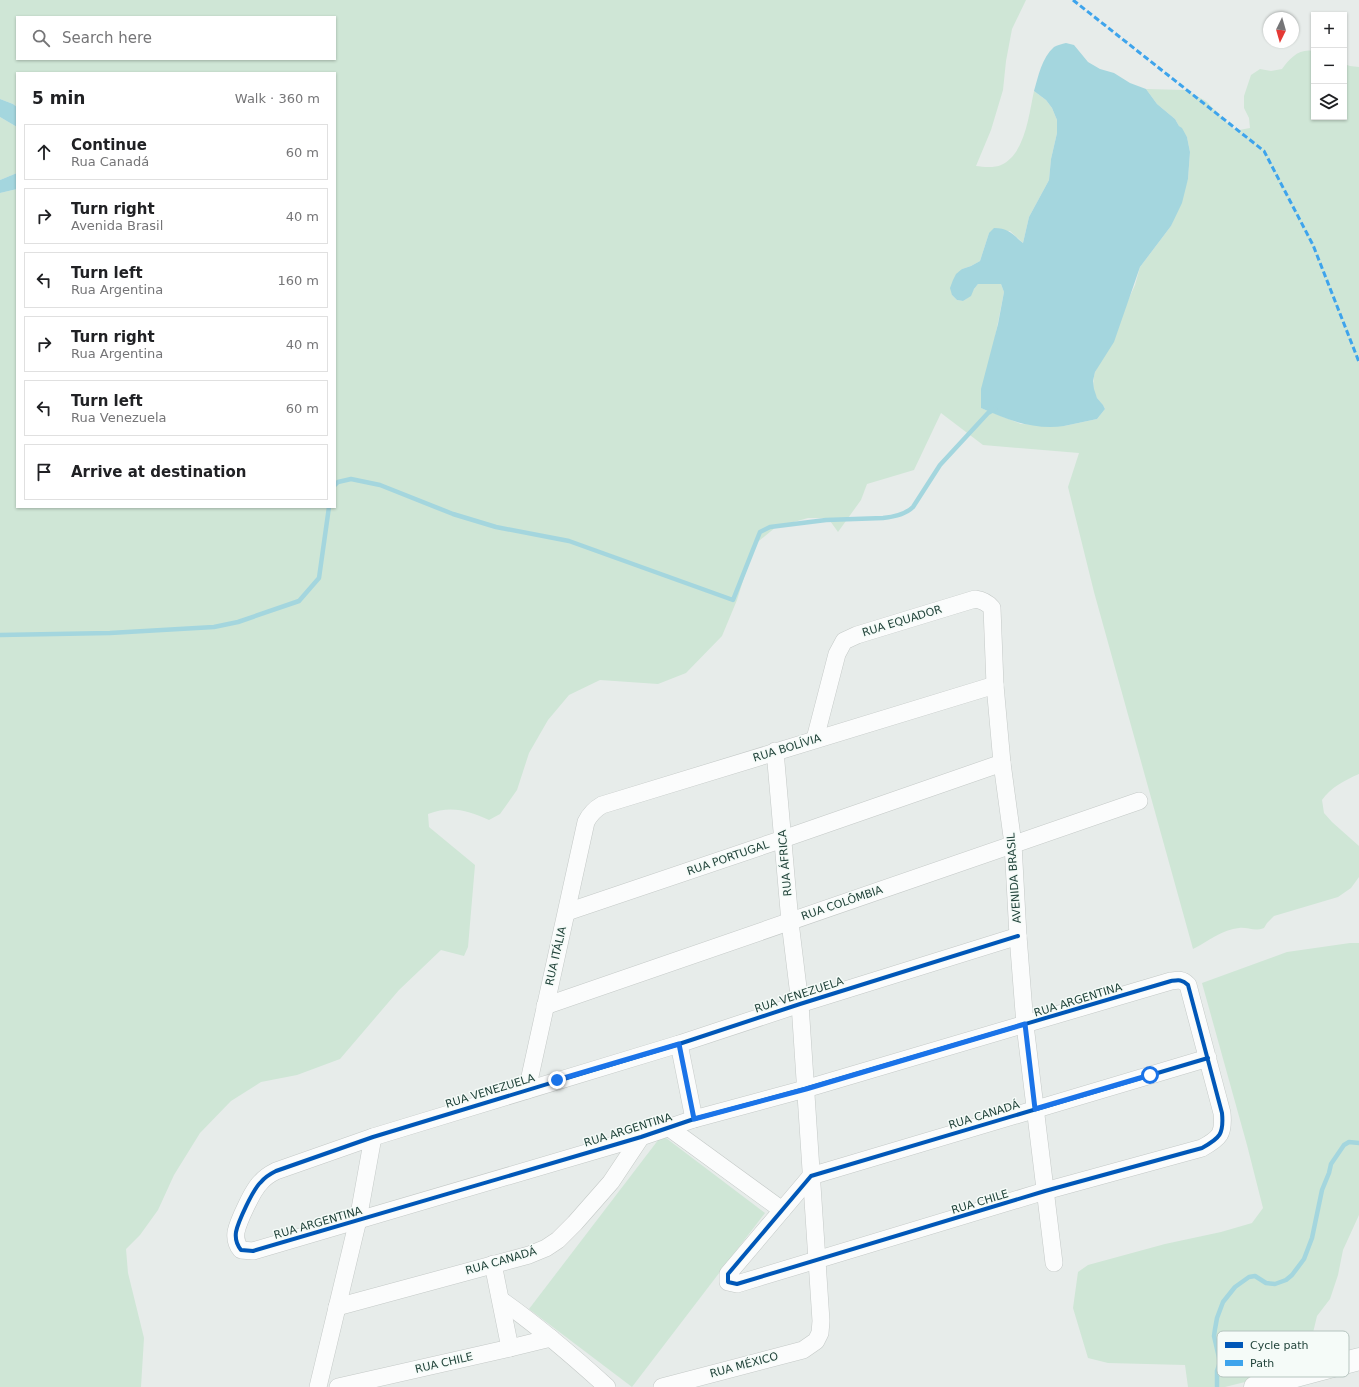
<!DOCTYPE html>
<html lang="en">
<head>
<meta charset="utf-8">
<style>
  body { margin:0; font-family:"DejaVu Sans",sans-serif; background:#f2f2f2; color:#202124 }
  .controls { position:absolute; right:12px; top:12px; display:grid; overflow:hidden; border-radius:0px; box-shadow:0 1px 3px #0004 }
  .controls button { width:36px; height:36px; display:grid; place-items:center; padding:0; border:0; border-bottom:1px solid #e0e0e0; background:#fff; color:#202124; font:20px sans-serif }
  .compass { position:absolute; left:1263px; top:12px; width:36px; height:36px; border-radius:50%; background:#fff; box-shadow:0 1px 3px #0004; rotate:185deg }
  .stop { position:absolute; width:12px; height:12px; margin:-9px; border:3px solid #1a73e8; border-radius:50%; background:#fff }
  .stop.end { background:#1a73e8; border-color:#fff; box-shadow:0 1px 4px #0008 }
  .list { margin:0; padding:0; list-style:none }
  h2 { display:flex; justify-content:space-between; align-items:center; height:52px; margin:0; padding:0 16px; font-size:17px }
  h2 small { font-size:13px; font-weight:400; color:#757577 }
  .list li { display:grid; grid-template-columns:26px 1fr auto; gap:12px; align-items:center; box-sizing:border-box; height:56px; margin:0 8px 8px; padding:0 8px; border:1px solid #e0e0e0; border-radius:0px }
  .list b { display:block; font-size:15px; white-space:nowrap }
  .list p { margin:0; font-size:13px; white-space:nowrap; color:#757577 }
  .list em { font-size:13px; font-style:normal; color:#757577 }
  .icon { flex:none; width:22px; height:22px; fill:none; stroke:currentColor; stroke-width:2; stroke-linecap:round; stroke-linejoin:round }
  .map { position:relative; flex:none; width:1359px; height:1387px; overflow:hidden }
  .search { position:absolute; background:#fff; box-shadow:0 1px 3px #0004; left:16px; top:16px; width:320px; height:44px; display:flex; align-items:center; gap:10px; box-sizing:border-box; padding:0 14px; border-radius:0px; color:#757577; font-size:15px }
  .panel { position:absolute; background:#fff; box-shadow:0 1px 3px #0004; left:16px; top:72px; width:320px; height:436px; border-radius:0px }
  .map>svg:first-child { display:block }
  .green { fill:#cfe6d6; fill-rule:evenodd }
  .water { fill:#a4d6de }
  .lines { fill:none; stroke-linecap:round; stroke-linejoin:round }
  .stream { stroke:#a4d6de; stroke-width:4.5 }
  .minor-casing { stroke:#c4c9c7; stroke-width:18 }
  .secondary-casing { stroke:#c2cac7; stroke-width:23 }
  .minor { stroke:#fbfcfc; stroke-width:17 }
  .secondary { stroke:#fbfcfc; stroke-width:22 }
  .quiet { stroke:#3ea4ec; stroke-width:3; stroke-dasharray:6 3; stroke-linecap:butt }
  .cycleway-casing { stroke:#f5fbf8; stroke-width:6 }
  .cycleway { stroke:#0057b8; stroke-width:4 }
  .route { stroke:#1a73e8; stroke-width:5 }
  .labels { text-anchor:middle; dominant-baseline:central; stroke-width:3; stroke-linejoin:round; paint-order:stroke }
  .street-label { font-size:11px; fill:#21433a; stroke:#f5fbf8 }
  .key { fill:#f5fbf8; stroke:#b5c4bf; stroke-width:1 }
  .key-label { font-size:11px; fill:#21433a }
</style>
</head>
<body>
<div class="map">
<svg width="1359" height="1387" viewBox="0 0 1359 1387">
  <rect width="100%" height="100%" fill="#e7ecea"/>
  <g class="green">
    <path d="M0 0H1026L1012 29 1006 61 1003 90 991 130 976 166C983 167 995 168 1001 165 1025 155 1029 114 1034 91L1046 100 1052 108 1057 120V133L1051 159 1049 180 1029 217 1023 243 1010 231 989 233 980 261 971 266 962 269 952 295 957 300 963 301C972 295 971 292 978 284H1001L1004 292 981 408 1021 424 1064 426 1097 419 1105 409C1103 404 1100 402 1097 398 1092 390 1093 380 1095 372L1135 285 1140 267 1171 226 1188 179 1190 152 1187 137 1179 126 1175 119 1157 104 1146 89 1185 90 1206 101 1232 128 1239 130 1250 128 1249 118 1244 108V96L1251 75 1260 69 1271 71 1282 69C1290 58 1299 48 1314 51V117H1344V64L1350 66 1359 67V774C1345 780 1330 788 1322 800L1324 813 1332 822 1359 846V877L1351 888 1338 897 1274 916 1267 923 1264 928C1254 932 1248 927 1239 928 1223 929 1207 942 1193 949L1094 592 1068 487 1079 453 983 445 941 413 914 470 867 484 861 500 838 532 828 518H808L776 527 754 545 737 600 722 636 686 673 658 684 600 680 569 695 548 720 529 753 517 790 500 814 489 820C468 811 452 805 428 814L429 827 475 865 468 947 464 956 441 950 399 990 340 1059 297 1075 261 1082 231 1101 200 1133 174 1175 158 1210 140 1235 126 1249 128 1273 144 1338 141 1387H0V193L17 189V507H335V73H17V107L13 104 0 99ZM17 17H335V59H17Z"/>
    <path d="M0 117 17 127V173L0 180Z"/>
    <path d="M1350 943H1359V1215L1343 1250 1338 1275 1330 1299 1317 1316 1311 1341 1309 1366 1225 1387H1188L1185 1365 1108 1363 1088 1358 1073 1308 1078 1272 1088 1265 1165 1244 1221 1232 1252 1223 1263 1208 1247 1145 1202 983 1287 952Z"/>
    <path d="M662 1135 765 1213 632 1387 529 1309Z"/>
  </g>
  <g class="water">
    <path d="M1066 43 1074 45 1088 62 1100 69 1114 73 1130 83 1146 89 1157 104 1175 119 1179 126 1182 128 1187 137 1190 152 1188 179 1182 203 1171 226 1140 267 1114 342 1095 372 1093 381 1094 389 1097 398 1103 405 1105 409 1097 419C1086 421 1075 424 1064 426 1034 430 1007 420 981 408V389L998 324 1004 292 1001 284H978L974 289 971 296 963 301 957 300 952 295 950 288 953 280 956 274 962 269 971 266 980 261 989 233 994 228C1009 228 1012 234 1023 243L1029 217 1049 180 1051 159 1057 133V120L1052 108 1046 100 1034 91C1038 77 1042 57 1054 47 1057 45 1062 44 1066 43Z"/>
    <path d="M0 99 13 104 17 107V127L0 117Z"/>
    <path d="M17 173V189L0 193V180Z"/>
  </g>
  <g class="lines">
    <g class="stream">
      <path d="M335 485 338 482 351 479 380 485 453 514 496 527 569 541 733 600 760 532 770 527 826 520 883 518C893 517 906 514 913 507L940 465 988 413 995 409"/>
      <path d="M0 635 110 633 214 627 238 622 299 601 319 578 329 507"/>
      <path d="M1217 1386V1371L1220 1362 1214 1336 1215 1329 1217 1318 1223 1302 1235 1287 1249 1277 1255 1276 1266 1283 1275 1284 1286 1280 1292 1275 1304 1259 1312 1238 1322 1190 1329 1173 1331 1164 1344 1145 1349 1142 1359 1143"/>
    </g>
    <defs>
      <g id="minor">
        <path d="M815 739 837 654 844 641 857 635 975 599C982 600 987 602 992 608L995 685 1002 763 1013 844 1018 936 1025 1025 1054 1263"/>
        <path d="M567 912 783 839 1002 763"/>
        <path d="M1018 936 800 1004 679 1044 373 1137 276 1171C270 1174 265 1177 261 1182 253 1189 238 1222 236 1232 235 1239 237 1245 241 1250L253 1251 641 1137 694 1119 805 1089 1171 981C1178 980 1182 979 1188 985L1222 1113C1224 1134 1220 1138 1202 1148L1045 1191 737 1284 728 1282V1274L811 1176 1208 1058"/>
        <path d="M545 1006 1139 801"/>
        <path d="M679 1044 694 1119"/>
        <path d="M527 1090 586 822C590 814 595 809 602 805L995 685"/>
        <path d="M668 1127 782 1210"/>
        <path d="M493 1264 510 1348"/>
        <path d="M501 1300C538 1326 573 1356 607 1387"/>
        <path d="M337 1307 529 1255 546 1248 558 1240 575 1223 611 1182 641 1137"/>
        <path d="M318 1387 358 1220 373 1137"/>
        <path d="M338 1387 510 1348 551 1338"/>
        <path d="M662 1387 803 1350 816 1341 820 1333 821 1321 800 1004 790 922 775 751"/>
      </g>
      <path id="secondary" d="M1255 1387 1359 1359"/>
    </defs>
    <use href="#minor" class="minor-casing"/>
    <use href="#secondary" class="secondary-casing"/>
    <use href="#minor" class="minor"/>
    <use href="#secondary" class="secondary"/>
    <path class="quiet" d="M1073 0 1264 151 1313 245 1359 362"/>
    <defs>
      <path id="cycleway" d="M1018 936 800 1004 679 1044 373 1137 276 1171C270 1174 265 1177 261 1182 253 1189 238 1222 236 1232 235 1239 237 1245 241 1250L253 1251 641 1137 694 1119 805 1089 1171 981C1178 980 1182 979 1188 985L1222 1113C1224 1134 1220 1138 1202 1148L1045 1191 737 1284 728 1282V1274L811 1176 1208 1058"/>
    </defs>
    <use href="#cycleway" class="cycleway-casing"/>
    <use href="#cycleway" class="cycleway"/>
  </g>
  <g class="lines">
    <path class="route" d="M557 1080 679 1044 694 1119 806 1089 1025 1024 1035 1109 1150 1075"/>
  </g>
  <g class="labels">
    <g class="street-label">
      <text transform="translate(902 621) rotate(-17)">RUA EQUADOR</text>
      <text transform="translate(787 748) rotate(-17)">RUA BOLÍVIA</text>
      <text transform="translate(728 858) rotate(-19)">RUA PORTUGAL</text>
      <text transform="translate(785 863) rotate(-95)">RUA ÁFRICA</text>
      <text transform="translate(1014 878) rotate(-94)">AVENIDA BRASIL</text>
      <text transform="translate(842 903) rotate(-19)">RUA COLÔMBIA</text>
      <text transform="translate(556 956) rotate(-77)">RUA ITÁLIA</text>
      <text transform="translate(799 995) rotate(-18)">RUA VENEZUELA</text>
      <text transform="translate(1078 1000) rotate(-17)">RUA ARGENTINA</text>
      <text transform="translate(490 1091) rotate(-17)">RUA VENEZUELA</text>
      <text transform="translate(984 1115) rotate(-17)">RUA CANADÁ</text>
      <text transform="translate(628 1130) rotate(-17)">RUA ARGENTINA</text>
      <text transform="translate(980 1202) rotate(-17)">RUA CHILE</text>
      <text transform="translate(318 1223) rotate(-16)">RUA ARGENTINA</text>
      <text transform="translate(501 1261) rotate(-16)">RUA CANADÁ</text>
      <text transform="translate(444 1363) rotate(-13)">RUA CHILE</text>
      <text transform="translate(744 1365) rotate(-15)">RUA MÉXICO</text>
    </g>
  </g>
  <rect x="1217" y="1331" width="132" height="46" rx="6" class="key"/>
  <rect x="1225" y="1342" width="18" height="6" fill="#0057b8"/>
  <rect x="1225" y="1360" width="18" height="6" fill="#3ea4ec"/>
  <g class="key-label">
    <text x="1250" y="1349">Cycle path</text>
    <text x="1250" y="1367">Path</text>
  </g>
</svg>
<div class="controls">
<button>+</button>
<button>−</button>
<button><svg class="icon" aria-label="layers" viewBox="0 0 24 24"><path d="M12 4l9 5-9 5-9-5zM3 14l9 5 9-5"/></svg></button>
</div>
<svg class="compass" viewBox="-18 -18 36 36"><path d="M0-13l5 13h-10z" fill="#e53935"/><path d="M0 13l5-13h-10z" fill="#757577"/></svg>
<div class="stop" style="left:1150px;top:1075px"></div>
<div class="stop end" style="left:557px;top:1080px"></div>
<div class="search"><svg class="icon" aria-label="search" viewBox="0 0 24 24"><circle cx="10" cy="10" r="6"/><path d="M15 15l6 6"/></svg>Search here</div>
<section class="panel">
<h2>5 min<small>Walk · 360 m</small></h2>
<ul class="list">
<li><svg class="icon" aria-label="ahead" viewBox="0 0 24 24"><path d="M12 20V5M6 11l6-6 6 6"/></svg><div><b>Continue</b><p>Rua Canadá</p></div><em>60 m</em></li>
<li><svg class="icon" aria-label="right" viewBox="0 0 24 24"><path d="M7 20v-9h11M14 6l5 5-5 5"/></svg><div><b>Turn right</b><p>Avenida Brasil</p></div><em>40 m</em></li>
<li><svg class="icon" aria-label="left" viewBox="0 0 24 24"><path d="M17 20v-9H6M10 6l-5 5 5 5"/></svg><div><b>Turn left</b><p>Rua Argentina</p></div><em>160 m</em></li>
<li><svg class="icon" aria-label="right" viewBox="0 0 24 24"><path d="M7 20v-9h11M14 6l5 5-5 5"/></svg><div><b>Turn right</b><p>Rua Argentina</p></div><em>40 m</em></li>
<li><svg class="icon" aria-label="left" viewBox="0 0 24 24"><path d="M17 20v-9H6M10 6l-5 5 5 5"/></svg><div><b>Turn left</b><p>Rua Venezuela</p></div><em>60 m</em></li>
<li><svg class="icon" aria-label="arrive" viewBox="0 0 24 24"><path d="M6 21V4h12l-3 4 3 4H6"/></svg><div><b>Arrive at destination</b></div></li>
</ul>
</section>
</div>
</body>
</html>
